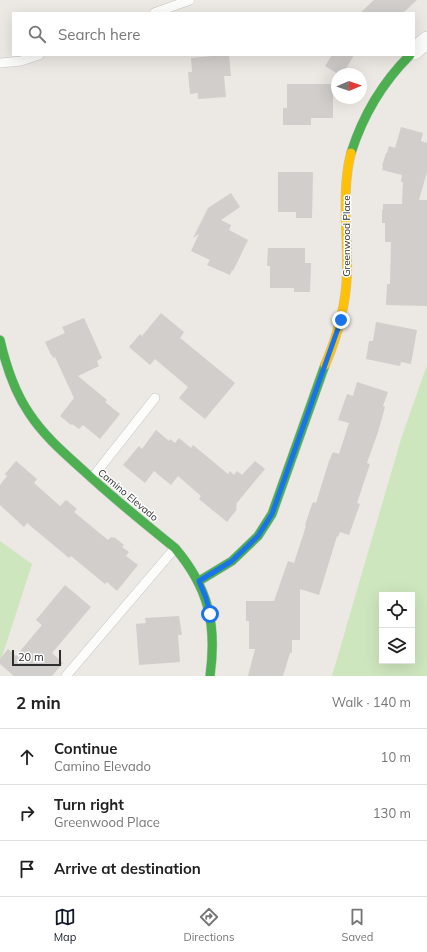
<!DOCTYPE html>
<html lang="en">
<head>
<meta charset="utf-8">
<style>
  body { margin:0; font-family:Mulish,sans-serif; background:#f2f2f2; color:#222 }
  .controls { position:absolute; right:12px; bottom:12px; display:grid; overflow:hidden; border-radius:0px; box-shadow:0 4px 16px #0002 }
  .controls button { width:36px; height:36px; display:grid; place-items:center; padding:0; border:0; border-bottom:1px solid #e0e0e0; background:#fff; color:#222; font:20px sans-serif }
  .compass { position:absolute; left:331px; top:68px; width:36px; height:36px; border-radius:50%; background:#fff; box-shadow:0 4px 16px #0002; rotate:88deg }
  .scale { position:absolute; left:12px; bottom:10px; width:49px; box-sizing:border-box; padding-left:4px; border:2px solid #2e2e2e; border-top:0; font-size:11px; line-height:14px; white-space:nowrap; color:#2e2e2e; -webkit-text-stroke:3px #fff; paint-order:stroke }
  .stop { position:absolute; width:12px; height:12px; margin:-9px; border:3px solid #1a73e8; border-radius:50%; background:#fff }
  .stop.end { background:#1a73e8; border-color:#fff; box-shadow:0 1px 4px #0008 }
  .list { margin:0; padding:0; list-style:none }
  h2 { display:flex; justify-content:space-between; align-items:center; height:52px; margin:0; padding:0 16px; font-size:17px }
  h2 small { font-size:13px; font-weight:400; color:#767676 }
  .list li { display:grid; grid-template-columns:26px 1fr auto; gap:12px; align-items:center; box-sizing:border-box; height:56px; padding:0 16px; border-top:1px solid #e0e0e0 }
  .list b { display:block; font-size:15px; white-space:nowrap }
  .list p { margin:0; font-size:13px; white-space:nowrap; color:#767676 }
  .list em { font-size:13px; font-style:normal; color:#767676 }
  .icon { flex:none; width:22px; height:22px; fill:none; stroke:currentColor; stroke-width:2; stroke-linecap:round; stroke-linejoin:round }
  .map { position:relative; flex:none; width:427px; height:676px; overflow:hidden }
  .search { position:absolute; background:#fff; box-shadow:0 4px 16px #0002; left:12px; right:12px; top:12px; height:44px; display:flex; align-items:center; gap:10px; box-sizing:border-box; padding:0 14px; border-radius:0px; color:#767676; font-size:15px }
  .sheet { height:220px; background:#fff }
  nav { display:flex; justify-content:space-around; align-items:center; box-sizing:border-box; height:56px; border-top:1px solid #e0e0e0; background:#fff; font-size:11px; color:#767676 }
  nav a { display:grid; justify-items:center; gap:2px }
  nav .on { color:#111827 }
  .map>svg:first-child { display:block }
  .green { fill:#cee6be; fill-rule:evenodd }
  .building { fill:#d1cecb }
  .lines { fill:none; stroke-linecap:round; stroke-linejoin:round }
  .lane-casing { stroke:#c5c4c5; stroke-width:10 }
  .street-casing { stroke:#c5c4c5; stroke-width:18 }
  .fast-casing { stroke:#c5c4c5; stroke-width:10 }
  .slow-casing { stroke:#c5c4c5; stroke-width:10 }
  .lane { stroke:#fcfcfb; stroke-width:9 }
  .street { stroke:#fcfcfb; stroke-width:17 }
  .fast { stroke:#4caf50; stroke-width:9 }
  .slow { stroke:#ffc107; stroke-width:9 }
  .route { stroke:#1a73e8; stroke-width:5 }
  .labels { text-anchor:middle; dominant-baseline:central; stroke-width:3; stroke-linejoin:round; paint-order:stroke }
  .street-label { font-size:10px; fill:#2e2e2e; stroke:#fff }
</style>
</head>
<body>
<div class="map">
<svg width="427" height="676" viewBox="0 0 427 676">
  <rect width="100%" height="100%" fill="#ece8e4"/>
  <g class="green">
    <path d="M427 365V676H332L401 439ZM382 595H412V661H382Z"/>
    <path d="M0 541 32 564 0 663Z"/>
  </g>
  <g class="building">
    <path d="M374 0H417L403 13H360Z"/>
    <path d="M222 55H229L231 76H224L226 97 198 99V93L190 94 188 72H192L191 58Z"/>
    <path d="M332 55H354L343 74H338L325 66Z"/>
    <path d="M287 84H333V118H311V125H283V108H287Z"/>
    <path d="M401 127 423 133 421 141 427 143V172L419 200H427V306L386 305 387 284H390L391 242H385V223H382V210H383V204H402L403 182H401L402 175 382 170 383 167 382 166 386 153H387L389 146 395 148Z"/>
    <path d="M278 172H313L312 218H296V212H278Z"/>
    <path d="M231 193 240 207 221 220 231 225 229 230 248 240 233 271 232 270 230 275 207 265 210 260 191 251 199 234 193 238 208 208Z"/>
    <path d="M268 248H305V263H311L310 292H294V288H270V266H267Z"/>
    <path d="M161 313 184 332 180 338 235 383 205 419 179 398 188 387 155 359 150 365 129 347 140 334 142 336Z"/>
    <path d="M84 318 102 358 97 361 99 366 78 376 107 400 105 402 120 414 100 439 83 425 79 429 72 424 71 425 60 416 74 398 55 357 53 358 52 355H51L45 342 65 333 62 327Z"/>
    <path d="M376 322 417 330 411 364 401 362 400 366 366 359 369 341H373Z"/>
    <path d="M357 382 388 392 383 406 385 407 378 432 367 463 370 464 357 503 360 504 349 535 340 532 338 537 337 536 319 595 300 589V640H292V653H290L283 676H248L255 649H249V621H246V601H274L288 561 294 563 306 526 305 525 310 510 313 502 316 503 329 461 333 452 339 454 349 423 338 420 347 394 353 396Z"/>
    <path d="M156 430 169 441 170 439 175 443 179 438 191 448 193 445 228 474 230 471 234 475 237 471 242 475 255 461 265 469 236 504 237 505 236 508 237 509 227 522 199 499 201 496 178 476 171 485 154 471 145 483 123 465 139 446 142 449Z"/>
    <path d="M16 461 37 479 34 483 60 506 66 500 77 509 74 512 108 540 111 537 112 538 114 537 124 545 122 547 129 552 126 556 138 565 117 591 107 582 105 584 71 556 69 558 27 523 24 527 0 505V485L7 476 5 474Z"/>
    <path d="M65 585 91 607 52 653 63 663 52 676H14L0 664V659L8 649 16 656 42 625 36 620Z"/>
    <path d="M179 616 182 635H178L180 662 139 665 136 624 146 623 145 618Z"/>
  </g>
  <g class="lines">
    <defs>
      <g id="lane">
        <path d="M154 13 190 0"/>
        <path d="M0 63 21 61 39 55"/>
        <path d="M92 478 155 398"/>
        <path d="M66 676 175 548"/>
      </g>
      <path id="street" d="M414 51 427 40"/>
      <g id="fast">
        <path d="M351 153C363 115 382 83 410 55"/>
        <path d="M0 340C6 366 14 391 29 413 44 436 64 453 84 471 113 498 144 523 175 548 209 588 217 625 210 676"/>
        <path d="M199 581 232 561 258 536 272 514 325 365"/>
      </g>
      <path id="slow" d="M325 365C338 335 346 305 347 273 348 233 341 191 351 153"/>
    </defs>
    <use href="#lane" class="lane-casing"/>
    <use href="#street" class="street-casing"/>
    <use href="#fast" class="fast-casing"/>
    <use href="#slow" class="slow-casing"/>
    <use href="#lane" class="lane"/>
    <use href="#street" class="street"/>
    <use href="#fast" class="fast"/>
    <use href="#slow" class="slow"/>
  </g>
  <g class="lines">
    <path class="route" d="M210 614 206 598 199 581 232 561 258 536 272 514 341 320"/>
  </g>
  <g class="labels">
    <g class="street-label">
      <text transform="translate(346 236) rotate(-90)">Greenwood Place</text>
      <text transform="translate(128 495) rotate(40)">Camino Elevado</text>
    </g>
  </g>
</svg>
<div class="controls">
<button><svg class="icon" aria-label="locate" viewBox="0 0 24 24"><circle cx="12" cy="12" r="6"/><path d="M12 2v4M12 18v4M2 12h4M18 12h4"/></svg></button>
<button><svg class="icon" aria-label="layers" viewBox="0 0 24 24"><path d="M12 4l9 5-9 5-9-5zM3 14l9 5 9-5"/></svg></button>
</div>
<svg class="compass" viewBox="-18 -18 36 36"><path d="M0-13l5 13h-10z" fill="#e53935"/><path d="M0 13l5-13h-10z" fill="#767676"/></svg>
<div class="scale">20 m</div>
<div class="stop" style="left:210px;top:614px"></div>
<div class="stop end" style="left:341px;top:320px"></div>
<div class="search"><svg class="icon" aria-label="search" viewBox="0 0 24 24"><circle cx="10" cy="10" r="6"/><path d="M15 15l6 6"/></svg>Search here</div>
</div>
<section class="sheet">
<h2>2 min<small>Walk · 140 m</small></h2>
<ul class="list">
<li><svg class="icon" aria-label="ahead" viewBox="0 0 24 24"><path d="M12 20V5M6 11l6-6 6 6"/></svg><div><b>Continue</b><p>Camino Elevado</p></div><em>10 m</em></li>
<li><svg class="icon" aria-label="right" viewBox="0 0 24 24"><path d="M7 20v-9h11M14 6l5 5-5 5"/></svg><div><b>Turn right</b><p>Greenwood Place</p></div><em>130 m</em></li>
<li><svg class="icon" aria-label="arrive" viewBox="0 0 24 24"><path d="M6 21V4h12l-3 4 3 4H6"/></svg><div><b>Arrive at destination</b></div></li>
</ul>
</section>
<nav>
<a class="on"><svg class="icon" aria-label="map" viewBox="0 0 24 24"><path d="M3 6l6-2 6 2 6-2v14l-6 2-6-2-6 2zM9 4v14M15 6v14"/></svg>Map</a>
<a><svg class="icon" aria-label="directions" viewBox="0 0 24 24"><path d="M12 3l9 9-9 9-9-9zM9 14v-3h6M13 9l2 2-2 2"/></svg>Directions</a>
<a><svg class="icon" aria-label="saved" viewBox="0 0 24 24"><path d="M7 4h10v16l-5-4-5 4z"/></svg>Saved</a>
</nav>
</body>
</html>
